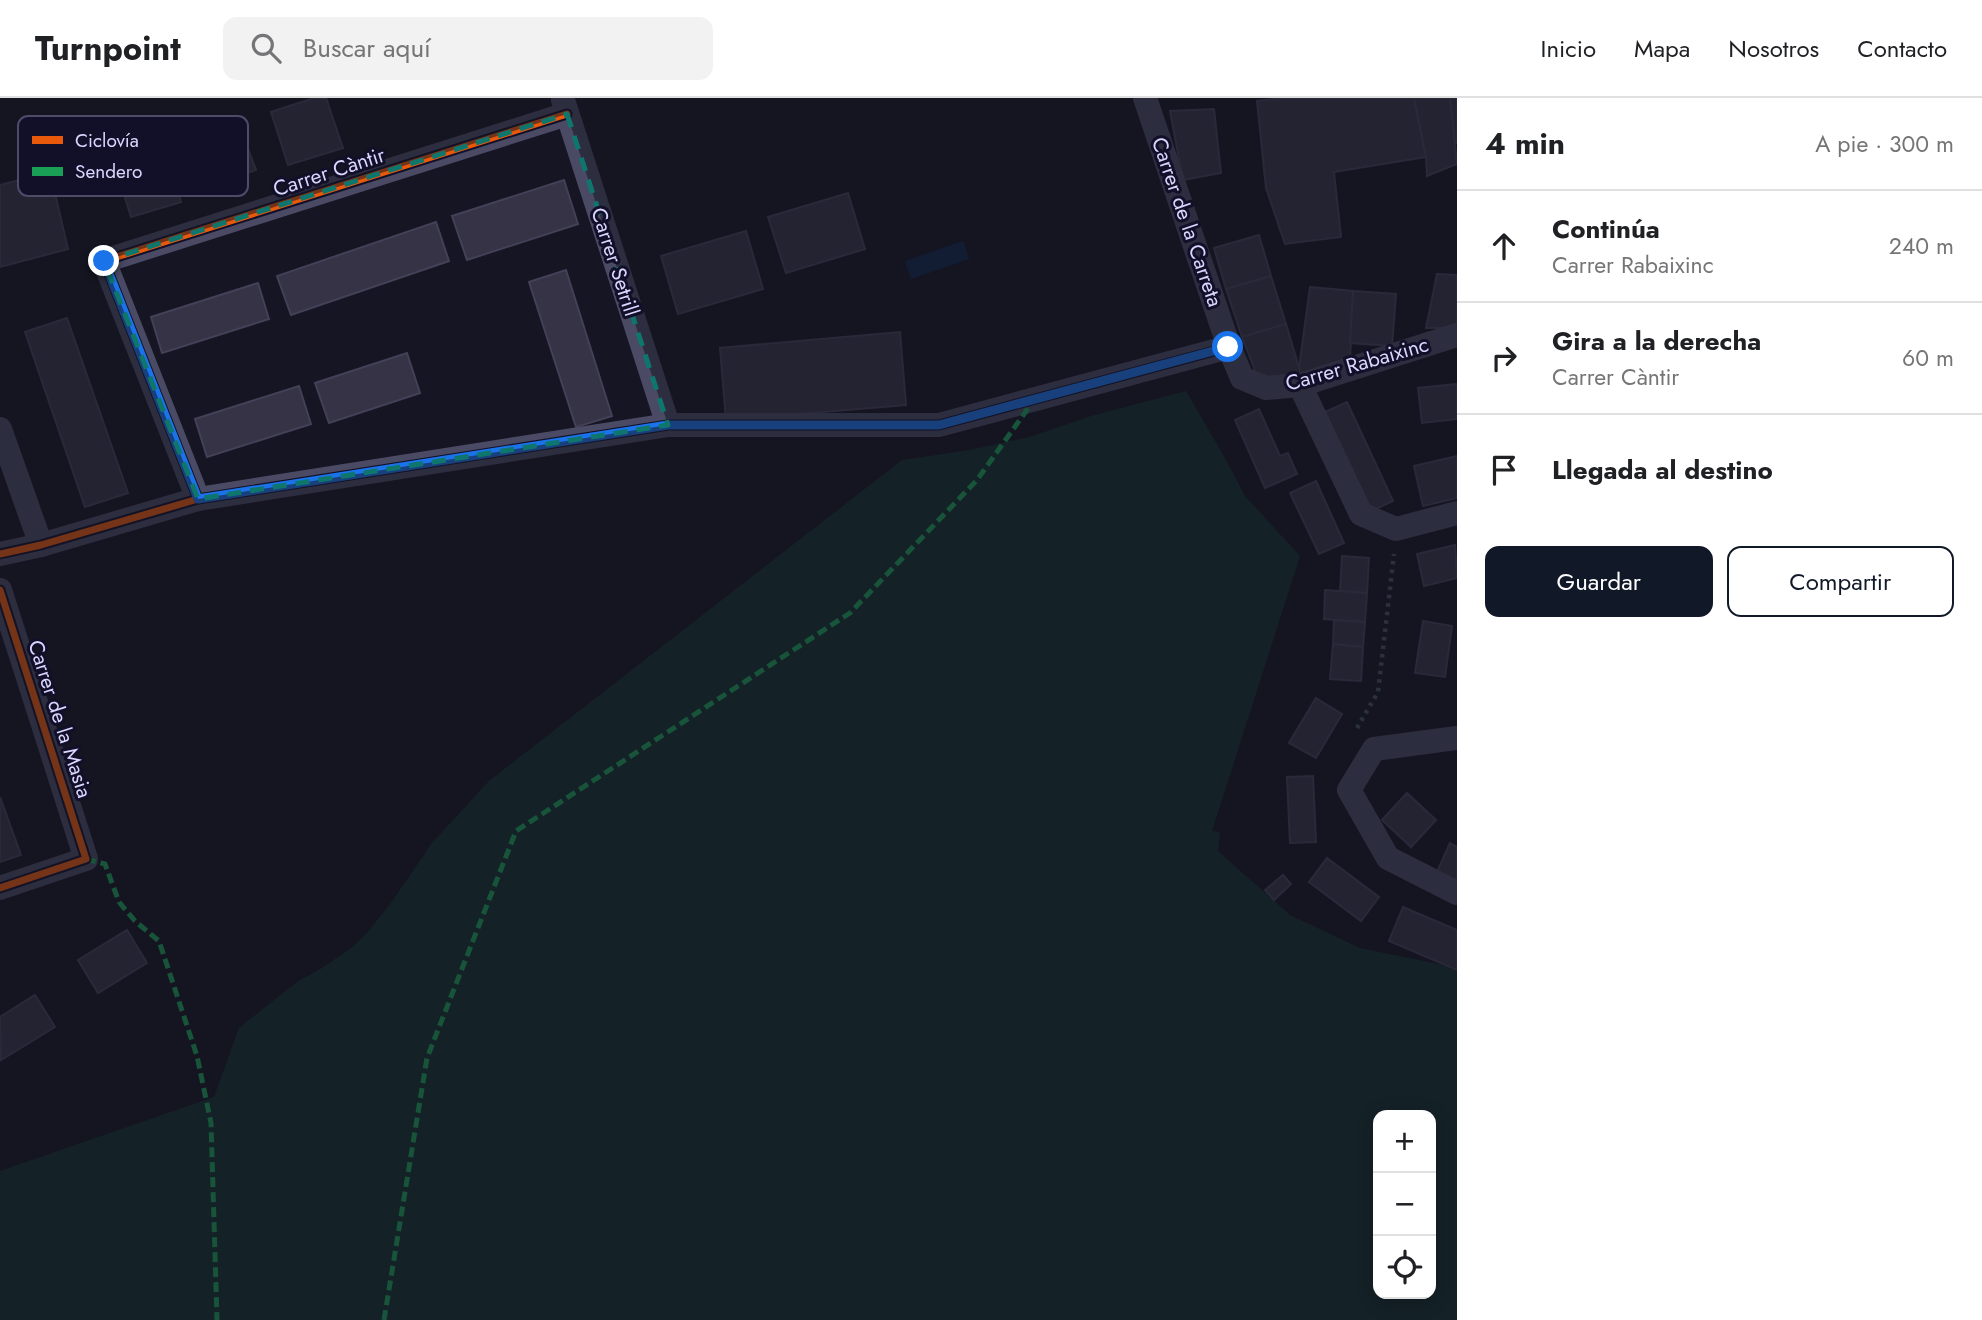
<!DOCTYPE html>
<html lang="es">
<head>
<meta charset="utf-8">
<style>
  body { margin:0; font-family:Jost,sans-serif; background:#f2f2f2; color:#202124 }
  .controls { position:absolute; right:21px; bottom:21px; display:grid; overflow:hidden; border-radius:14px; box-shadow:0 4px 18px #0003 }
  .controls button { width:63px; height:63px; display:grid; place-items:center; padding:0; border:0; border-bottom:2px solid #e0e0e0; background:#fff; color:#202124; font:35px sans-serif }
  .stop { position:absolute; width:21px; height:21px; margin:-16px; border:5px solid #1a73e8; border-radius:50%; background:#fff }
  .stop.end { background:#1a73e8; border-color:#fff; box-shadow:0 2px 7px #0008 }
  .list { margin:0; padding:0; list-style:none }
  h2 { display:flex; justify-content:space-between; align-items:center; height:91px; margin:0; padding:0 28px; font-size:30px }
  h2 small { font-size:23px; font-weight:400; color:#757577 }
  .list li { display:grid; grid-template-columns:46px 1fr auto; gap:21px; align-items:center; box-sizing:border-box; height:112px; padding:0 28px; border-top:2px solid #e0e0e0 }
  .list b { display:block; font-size:26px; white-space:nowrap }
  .list p { margin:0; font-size:23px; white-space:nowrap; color:#757577 }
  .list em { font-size:23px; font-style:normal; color:#757577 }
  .actions { display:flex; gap:14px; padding:21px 28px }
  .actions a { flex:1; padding:16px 0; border:2px solid #111827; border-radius:14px; text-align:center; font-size:24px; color:#111827 }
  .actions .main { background:#111827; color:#fff }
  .icon { flex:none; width:38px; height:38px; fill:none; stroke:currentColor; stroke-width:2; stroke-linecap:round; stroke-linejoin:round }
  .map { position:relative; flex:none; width:1457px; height:1222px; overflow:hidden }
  header { display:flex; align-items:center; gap:42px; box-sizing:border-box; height:98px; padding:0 35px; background:#fff; border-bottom:2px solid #e0e0e0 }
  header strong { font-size:33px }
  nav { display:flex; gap:38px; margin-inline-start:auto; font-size:24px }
  .search { width:490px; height:63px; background:#f2f2f2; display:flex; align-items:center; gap:18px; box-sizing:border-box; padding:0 24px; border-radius:14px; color:#757577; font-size:26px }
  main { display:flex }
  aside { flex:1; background:#fff }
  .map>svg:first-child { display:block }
  .green { fill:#132f2e; fill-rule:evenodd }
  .water { fill:#0e274b }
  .building { fill:#353345; stroke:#434057; stroke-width:2 }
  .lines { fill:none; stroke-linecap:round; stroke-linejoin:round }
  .path { stroke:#435160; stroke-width:4.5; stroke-dasharray:3.5 5; stroke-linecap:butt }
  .street { stroke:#4a4a64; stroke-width:24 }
  .quiet { stroke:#1a9f57; stroke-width:5; stroke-dasharray:10 5; stroke-linecap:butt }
  .cycleway-casing { stroke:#120f29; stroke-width:11 }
  .cycleway { stroke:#e8590c; stroke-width:7 }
  .route { stroke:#1a73e8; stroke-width:9 }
  .marked { fill:none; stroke:#0f766e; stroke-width:5; stroke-dasharray:14 9; stroke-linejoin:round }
  .labels { text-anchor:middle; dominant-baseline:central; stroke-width:6; stroke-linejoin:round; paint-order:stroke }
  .street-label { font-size:21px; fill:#d9d7ff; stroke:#120f29 }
  .key { fill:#120f29; stroke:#4e4b69; stroke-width:2 }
  .key-label { font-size:19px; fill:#d9d7ff }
</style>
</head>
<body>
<header>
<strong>Turnpoint</strong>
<div class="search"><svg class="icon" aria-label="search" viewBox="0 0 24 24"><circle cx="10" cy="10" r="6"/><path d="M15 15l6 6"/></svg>Buscar aquí</div>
<nav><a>Inicio</a><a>Mapa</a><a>Nosotros</a><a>Contacto</a></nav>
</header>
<main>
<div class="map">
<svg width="1457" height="1222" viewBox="0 0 1457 1222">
  <rect width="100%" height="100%" fill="#161523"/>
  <path class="green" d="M1186 293 1226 362 1245 398 1300 458 1212 733 1220 734 1218 753 1290 817 1360 850 1457 870V1222H0V1073L214 999 239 930 297 884 322 870 351 850 367 835 391 805 432 745 489 683 902 362 970 352 1030 339 1091 318ZM1378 1017H1431V1196H1378Z"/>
  <path class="water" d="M963 143 969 161 911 181 905 163Z"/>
  <g class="building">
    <path d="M314 0H326L343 50 288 67 271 14Z"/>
    <path d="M1282 0H1414L1426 59 1334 74 1341 139 1285 146 1266 90 1257 3Z"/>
    <path d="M1414 0H1450L1457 66 1427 78 1426 59Z"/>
    <path d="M1450 0H1457V45H1455Z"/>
    <path d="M1214 11 1221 75 1183 82 1170 13Z"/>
    <path d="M238 24 256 72 208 89 190 42Z"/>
    <path d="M164 48 181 104 131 119 114 64Z"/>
    <path d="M50 74 68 151 0 169V87Z"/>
    <path d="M564 82 578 126 467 162 452 118Z"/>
    <path d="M848 95 865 151 786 175 768 119Z"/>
    <path d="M436 124 449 163 291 217 277 178Z"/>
    <path d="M746 133 763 191 678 216 661 158Z"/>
    <path d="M1259 137 1271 178 1226 191 1214 150Z"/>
    <path d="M566 172 612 318 576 329 529 184Z"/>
    <path d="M1437 176 1457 177V230H1426Z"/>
    <path d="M1271 178 1286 226 1242 239 1226 191Z"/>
    <path d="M258 185 269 221 162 255 151 219Z"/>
    <path d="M1310 189 1353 193 1350 263 1301 276 1299 270Z"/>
    <path d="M1353 193 1396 196 1392 248 1350 245Z"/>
    <path d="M67 220 128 395 85 409 25 234Z"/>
    <path d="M1286 226 1301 276 1258 280 1242 239Z"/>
    <path d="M900 234 906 307 726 322 720 250Z"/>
    <path d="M407 255 420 295 329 325 315 285Z"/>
    <path d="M1457 286V321L1422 325 1418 290Z"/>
    <path d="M299 288 311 326 207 359 195 321Z"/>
    <path d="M1347 304 1393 403 1371 413 1325 314Z"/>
    <path d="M1259 311 1280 358 1288 355 1297 376 1265 390 1235 322Z"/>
    <path d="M1457 358V400L1423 408 1414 368Z"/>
    <path d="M1316 383 1344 445 1319 456 1290 395Z"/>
    <path d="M1455 447 1457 480 1424 488 1417 456Z"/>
    <path d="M1342 458 1369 460 1367 495 1340 493Z"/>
    <path d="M1325 492 1367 495 1365 524 1324 521Z"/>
    <path d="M1334 522 1365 524 1363 549 1333 546Z"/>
    <path d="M1423 523 1452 528 1445 579 1415 575Z"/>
    <path d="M1333 546 1363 549 1361 583 1330 581Z"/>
    <path d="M1316 600 1342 616 1316 660 1289 645Z"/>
    <path d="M1313 678 1316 744 1290 745 1287 679Z"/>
    <path d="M1407 695 1436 722 1411 749 1382 722Z"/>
    <path d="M0 699 21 757 0 764Z"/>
    <path d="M1450 745 1457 749V782L1437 774Z"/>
    <path d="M1327 760 1379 799 1361 823 1309 784Z"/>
    <path d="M1283 777 1291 786 1274 802 1265 792Z"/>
    <path d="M1403 809 1457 832V872L1389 843Z"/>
    <path d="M127 832 147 865 98 895 78 862Z"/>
    <path d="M35 897 55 929 1 962 0 919Z"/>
  </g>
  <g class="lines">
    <path class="path" d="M1357 630 1378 594 1394 456"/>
    <g class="street">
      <path d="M1145 0 1229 249 1242 280 1266 290 1300 287 1457 237"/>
      <path d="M563 2 668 327"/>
      <path d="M1300 287 1361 416 1396 431 1457 415"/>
      <path d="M0 331 41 447"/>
      <path d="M198 401 104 163 567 16"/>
      <path d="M0 456 41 447 198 401 668 327H939L1229 249"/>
      <path d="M0 492 86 761 0 790"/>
      <path d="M1457 640 1374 651 1349 692 1388 760 1457 795"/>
    </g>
    <g class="quiet">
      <path d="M86 761 105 766 119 804 135 823 159 843 197 958 211 1025 217 1222"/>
      <path d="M384 1222 427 960 516 733 850 515 977 382 1034 302"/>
    </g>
    <defs>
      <g id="cycleway">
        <path d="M198 401 104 163 567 16"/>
        <path d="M0 456 41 447 198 401 668 327H939L1229 249"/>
        <path d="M0 492 86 761 0 790"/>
      </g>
    </defs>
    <use href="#cycleway" class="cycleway-casing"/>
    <use href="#cycleway" class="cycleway"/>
  </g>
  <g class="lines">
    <path class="route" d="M104 163 198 401 668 327H939L1228 249"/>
  </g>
  <path d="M0 0H1457V1222H0ZM567 16 668 327 198 401 104 163Z" fill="#161523" fill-opacity=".55" fill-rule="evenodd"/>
  <path class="marked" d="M567 16 668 327 198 401 104 163Z"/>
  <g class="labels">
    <g class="street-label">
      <text transform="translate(329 74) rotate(-18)">Carrer Càntir</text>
      <text transform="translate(1187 124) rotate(71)">Carrer de la Carreta</text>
      <text transform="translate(615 164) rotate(72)">Carrer Setrill</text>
      <text transform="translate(1357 266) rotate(-16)">Carrer Rabaixinc</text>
      <text transform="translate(60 621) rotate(72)">Carrer de la Masia</text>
    </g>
  </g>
  <rect x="18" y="18" width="230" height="80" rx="10" class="key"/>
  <rect x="32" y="38" width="31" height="8" fill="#e8590c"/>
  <rect x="32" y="69" width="31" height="9" fill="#1a9f57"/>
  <g class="key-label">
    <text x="75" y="49">Ciclovía</text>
    <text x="75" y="80">Sendero</text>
  </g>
</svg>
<div class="controls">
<button>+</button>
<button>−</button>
<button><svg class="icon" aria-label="locate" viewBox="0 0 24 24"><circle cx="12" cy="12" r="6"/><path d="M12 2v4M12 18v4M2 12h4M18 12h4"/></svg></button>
</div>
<div class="stop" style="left:1228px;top:249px"></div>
<div class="stop end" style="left:104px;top:163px"></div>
</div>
<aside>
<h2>4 min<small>A pie · 300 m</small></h2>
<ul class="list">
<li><svg class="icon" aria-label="ahead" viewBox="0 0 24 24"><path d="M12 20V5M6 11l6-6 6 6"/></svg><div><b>Continúa</b><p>Carrer Rabaixinc</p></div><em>240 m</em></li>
<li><svg class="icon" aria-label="right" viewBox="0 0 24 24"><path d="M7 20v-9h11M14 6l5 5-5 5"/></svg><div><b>Gira a la derecha</b><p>Carrer Càntir</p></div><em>60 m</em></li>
<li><svg class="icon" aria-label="arrive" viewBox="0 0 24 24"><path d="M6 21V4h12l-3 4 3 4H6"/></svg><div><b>Llegada al destino</b></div></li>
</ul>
<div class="actions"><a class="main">Guardar</a><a>Compartir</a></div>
</aside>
</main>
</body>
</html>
